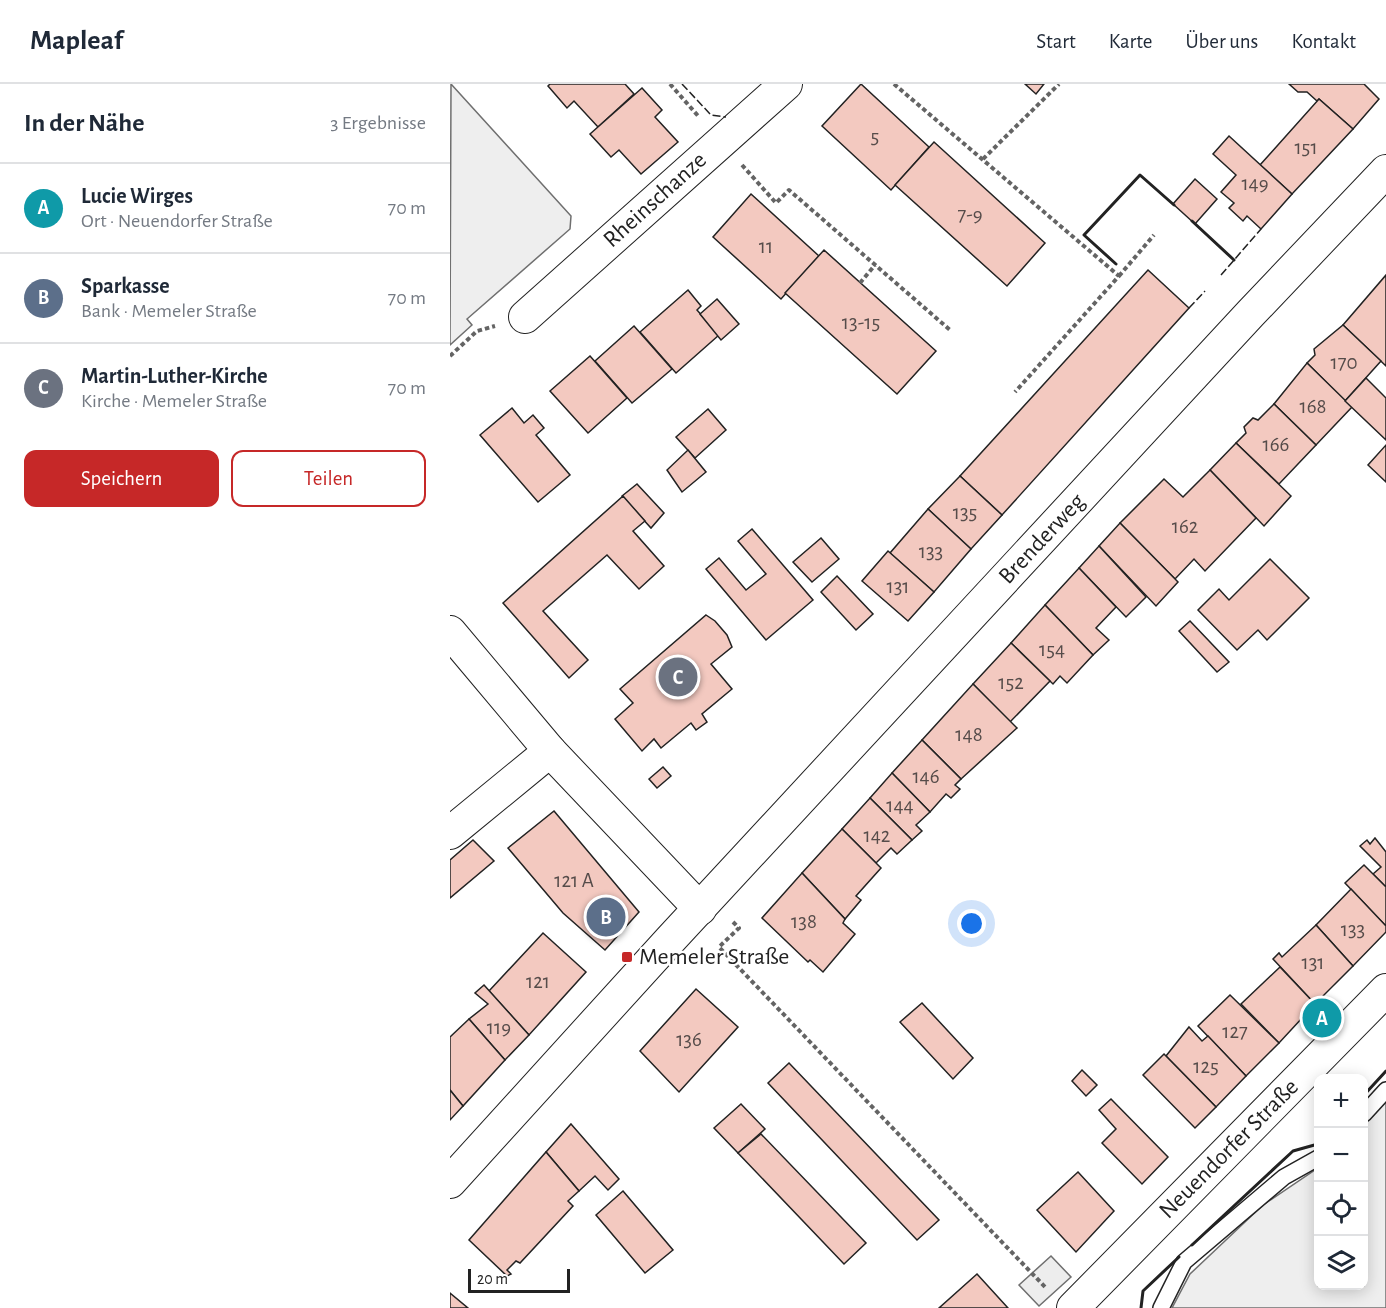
<!DOCTYPE html>
<html lang="de">
<head>
<meta charset="utf-8">
<style>
  body { margin:0; font-family:"Alegreya Sans",sans-serif; background:#f2f2f3; color:#1f2937 }
  .controls { position:absolute; right:18px; bottom:18px; display:grid; overflow:hidden; border-radius:12px; box-shadow:0 3px 15px #0003 }
  .controls button { width:54px; height:54px; display:grid; place-items:center; padding:0; border:0; border-bottom:2px solid #e0e1e3; background:#fff; color:#1f2937; font:30px sans-serif }
  .scale { position:absolute; left:18px; bottom:15px; width:102px; box-sizing:border-box; padding-left:6px; border:3px solid #222; border-top:0; font-size:16px; line-height:21px; white-space:nowrap; color:#222; -webkit-text-stroke:4px #fff; paint-order:stroke }
  .you { position:absolute; left:522px; top:840px; width:21px; height:21px; margin:-15px; border:4px solid #fff; border-radius:50%; background:#1a73e8; box-shadow:0 0 0 9px #1a73e833 }
  .badge { display:grid; place-items:center; width:39px; height:39px; border-radius:50%; background:#c62828; color:#fff; font-size:20px; font-weight:700 }
  .pin { position:absolute; translate:-50% -50%; border:3px solid #fff; box-shadow:0 2px 6px #0006 }
  .list { margin:0; padding:0; list-style:none }
  h2 { display:flex; justify-content:space-between; align-items:center; height:78px; margin:0; padding:0 24px; font-size:26px }
  h2 small { font-size:20px; font-weight:400; color:#747a83 }
  .list li { display:grid; grid-template-columns:39px 1fr auto; gap:18px; align-items:center; box-sizing:border-box; height:90px; padding:0 24px; border-top:2px solid #e0e1e3 }
  .list b { display:block; font-size:22px; white-space:nowrap }
  .list p { margin:0; font-size:20px; white-space:nowrap; color:#747a83 }
  .list em { font-size:20px; font-style:normal; color:#747a83 }
  .actions { display:flex; gap:12px; padding:18px 24px }
  .actions a { flex:1; padding:14px 0; border:2px solid #c62828; border-radius:12px; text-align:center; font-size:21px; color:#c62828 }
  .actions .main { background:#c62828; color:#fff }
  .icon { flex:none; width:33px; height:33px; fill:none; stroke:currentColor; stroke-width:2; stroke-linecap:round; stroke-linejoin:round }
  .map { position:relative; flex:none; width:936px; height:1224px; overflow:hidden }
  header { display:flex; align-items:center; gap:36px; box-sizing:border-box; height:84px; padding:0 30px; background:#fff; border-bottom:2px solid #e0e1e3 }
  header strong { font-size:28px }
  nav { display:flex; gap:33px; margin-inline-start:auto; font-size:21px }
  main { display:flex }
  aside { flex:1; background:#fff }
  .map>svg:first-child { display:block }
  .green { fill:#eee; stroke:#6f6f6f; stroke-width:1.5 }
  .parking { fill:#ededed; stroke:#6f6f6f; stroke-width:1.5 }
  .building { fill:#f3c9c0; stroke:#222; stroke-width:1.5 }
  .lines { fill:none; stroke-linecap:round; stroke-linejoin:round }
  .service-casing { stroke:#222; stroke-width:18 }
  .minor-casing { stroke:#222; stroke-width:34 }
  .path { stroke:#646464; stroke-width:4; stroke-dasharray:4.5 3; stroke-linecap:butt }
  .service { stroke:#fff; stroke-width:15 }
  .minor { stroke:#fff; stroke-width:32 }
  .fence { stroke:#222; stroke-width:1.5; stroke-dasharray:8 3; stroke-linecap:butt }
  .wall { stroke:#222; stroke-width:3 }
  .poi-dot { fill:#c62828; stroke:#fff; stroke-width:2 }
  .labels { text-anchor:middle; dominant-baseline:central; stroke-width:4.5; stroke-linejoin:round; paint-order:stroke }
  .number-label { font-size:21px; fill:#564c4a }
  .street-label { font-size:24px; fill:#222; stroke:#fff }
  .poi-label { font-size:24px; fill:#222; stroke:#fff; text-anchor:start }
</style>
</head>
<body>
<header>
<strong>Mapleaf</strong>
<nav><a>Start</a><a>Karte</a><a>Über uns</a><a>Kontakt</a></nav>
</header>
<main>
<aside>
<h2>In der Nähe<small>3 Ergebnisse</small></h2>
<ul class="list">
<li><span class="badge" style="background:#0f9aa8">A</span><div><b>Lucie Wirges</b><p>Ort · Neuendorfer Straße</p></div><em>70 m</em></li>
<li><span class="badge" style="background:#5c6f8a">B</span><div><b>Sparkasse</b><p>Bank · Memeler Straße</p></div><em>70 m</em></li>
<li><span class="badge" style="background:#6b7280">C</span><div><b>Martin-Luther-Kirche</b><p>Kirche · Memeler Straße</p></div><em>70 m</em></li>
</ul>
<div class="actions"><a class="main">Speichern</a><a>Teilen</a></div>
</aside>
<div class="map">
<svg width="936" height="1224" viewBox="0 0 936 1224">
  <rect width="100%" height="100%" fill="#fff"/>
  <g class="green">
    <path d="M1 0 121 132 120 145 17 235 22 241 0 261Z"/>
    <path d="M936 1016V1224H722L740 1190 813 1121 868 1084V1202H914V1040Z"/>
  </g>
  <path class="parking" d="M601 1172 621 1193 589 1222 569 1201Z"/>
  <g class="building">
    <path d="M100 0H175L184 10 148 43 124 17 117 24 98 2Z"/>
    <path d="M411 0 479 63 441 106 372 42Z"/>
    <path d="M575 0H594L586 10Z"/>
    <path d="M839 0H914L929 15 903 45 869 15 867 17 857 8H848Z"/>
    <path d="M192 4 212 26 205 33 228 58 191 90 169 66 161 73 140 50Z"/>
    <path d="M869 15 903 45 842 110 810 81Z"/>
    <path d="M779 52 842 110 811 145 797 132 793 137 779 124 784 119 771 108 786 91 763 70Z"/>
    <path d="M484 58 595 159 557 202 445 101Z"/>
    <path d="M745 95 767 115 745 140 723 120Z"/>
    <path d="M301 110 369 172 331 215 263 153Z"/>
    <path d="M374 166 486 267 447 310 335 209Z"/>
    <path d="M698 186 739 224 552 431 510 392Z"/>
    <path d="M936 191V282L893 241Z"/>
    <path d="M238 206 251 222 247 226 269 251 226 289 190 248Z"/>
    <path d="M267 215 289 240 271 256 250 230Z"/>
    <path d="M893 241 931 277 895 317 857 279 865 271 864 265Z"/>
    <path d="M184 242 222 285 182 319 145 277Z"/>
    <path d="M140 272 177 314 138 349 100 307Z"/>
    <path d="M857 279 902 323 866 361 824 320Z"/>
    <path d="M916 294 936 314V356L895 317Z"/>
    <path d="M824 320 866 361 829 400 786 359 796 349 794 343 803 334 808 336Z"/>
    <path d="M62 324 74 339 83 331 94 344 86 351 120 391 88 418 30 351Z"/>
    <path d="M258 325 276 346 245 374 226 353Z"/>
    <path d="M786 359 841 412 814 442 760 386Z"/>
    <path d="M936 361V398L918 381Z"/>
    <path d="M238 366 256 388 232 408 217 386Z"/>
    <path d="M760 386 806 434 755 487 744 475 725 495 670 439 714 395 733 413Z"/>
    <path d="M510 392 552 431 521 465 478 425Z"/>
    <path d="M187 400 214 429 201 444 172 412Z"/>
    <path d="M173 412 195 437 183 447 214 482 189 505 157 471 93 527 138 576 119 594 53 519Z"/>
    <path d="M478 425 521 465 484 508 440 469Z"/>
    <path d="M670 439 728 498 706 522 649 462Z"/>
    <path d="M302 445 363 516 316 556 256 485 269 474 296 506 316 490 288 457Z"/>
    <path d="M371 454 389 475 362 498 343 478Z"/>
    <path d="M649 462 696 513 676 533 629 484Z"/>
    <path d="M438 467 484 508 458 537 412 497Z"/>
    <path d="M820 475 859 514 817 556 808 546 787 566 748 526 769 505 779 516Z"/>
    <path d="M629 484 666 523 646 544 659 556 643 571 595 521Z"/>
    <path d="M387 492 423 530 406 546 371 508Z"/>
    <path d="M595 521 643 571 617 599 610 592 603 600 561 559Z"/>
    <path d="M256 531 265 537 277 551 282 563 261 580 282 605 252 630 257 638 246 646 241 639 211 664 204 655 192 667 165 635 183 619 170 605Z"/>
    <path d="M740 537 779 578 767 588 729 547Z"/>
    <path d="M561 559 600 597 560 638 523 600Z"/>
    <path d="M523 600 567 644 511 695 472 656Z"/>
    <path d="M472 656 511 695 505 701 510 705 501 714 496 710 480 728 442 689Z"/>
    <path d="M213 683 221 692 207 704 199 695Z"/>
    <path d="M442 689 480 728 466 741 472 747 462 756 420 714Z"/>
    <path d="M420 714 462 756 447 770 441 764 426 779 392 745Z"/>
    <path d="M104 727 189 828 155 866 113 829 58 764Z"/>
    <path d="M392 745 431 784 406 812 411 816 395 835 352 789Z"/>
    <path d="M925 754 936 768V803L923 790 931 783 910 762 917 756 920 760Z"/>
    <path d="M23 756 44 777 0 814V776Z"/>
    <path d="M914 781 936 803V842L895 799Z"/>
    <path d="M352 789 395 835 393 839 405 850 373 888 360 876 358 878 312 834Z"/>
    <path d="M901 805 936 842V848L903 882 866 841Z"/>
    <path d="M866 841 903 882 865 920 823 875 829 869 832 873Z"/>
    <path d="M93 849 136 888 79 951 39 907Z"/>
    <path d="M830 883 865 920 829 959 791 920Z"/>
    <path d="M34 901 79 951 55 976 19 935 38 920 25 909Z"/>
    <path d="M246 905 288 943 229 1008 190 967Z"/>
    <path d="M780 911 829 959 796 992 748 942Z"/>
    <path d="M472 919 523 974 503 995 450 938Z"/>
    <path d="M19 935 55 976 13 1022 0 1006V953Z"/>
    <path d="M739 943 752 957 758 952 796 992 766 1023 716 972Z"/>
    <path d="M714 970 766 1023 745 1044 693 991Z"/>
    <path d="M339 979 489 1136 467 1156 318 999Z"/>
    <path d="M632 986 647 1001 636 1012 622 997Z"/>
    <path d="M0 1006 13 1022 0 1036Z"/>
    <path d="M661 1015 718 1073 692 1100 652 1059 666 1045 649 1026Z"/>
    <path d="M291 1020 315 1045 288 1069 264 1044Z"/>
    <path d="M121 1040 169 1095 158 1106 145 1092 129 1107 96 1068Z"/>
    <path d="M311 1050 416 1159 394 1180 288 1069Z"/>
    <path d="M96 1068 129 1107 118 1117 123 1122 70 1179 66 1177 57 1186 61 1190 57 1192 19 1156Z"/>
    <path d="M628 1088 664 1127 626 1168 587 1126Z"/>
    <path d="M173 1107 223 1166 195 1189 146 1131Z"/>
    <path d="M527 1190 558 1224H489Z"/>
    <path d="M0 1209 18 1224H0Z"/>
  </g>
  <g class="lines">
    <defs>
      <g id="service">
        <path d="M914 1030 936 1006"/>
        <path d="M711 1224 734 1178 834 1093 868 1074"/>
      </g>
      <g id="minor">
        <path d="M75 233 336 0"/>
        <path d="M0 548 100 667 250 825"/>
        <path d="M0 749 100 667"/>
        <path d="M0 1098 220 856 800 230 936 87"/>
        <path d="M623 1224 936 906"/>
      </g>
    </defs>
    <use href="#service" class="service-casing"/>
    <use href="#minor" class="minor-casing"/>
    <g class="path">
      <path d="M220 0 249 33"/>
      <path d="M444 0 669 192 565 308"/>
      <path d="M533 75 609 0"/>
      <path d="M292 81 326 119 339 106 500 246"/>
      <path d="M669 192 704 151"/>
      <path d="M410 199 425 181"/>
      <path d="M0 272 27 247 45 242"/>
      <path d="M283 838 289 844 269 863 596 1204"/>
    </g>
    <use href="#service" class="service"/>
    <use href="#minor" class="minor"/>
    <g class="fence">
      <path d="M232 0 261 31 276 33"/>
      <path d="M771 191 811 145"/>
      <path d="M739 224 755 207"/>
    </g>
    <g class="wall">
      <path d="M742 137 784 176"/>
      <path d="M666 180 634 151 690 91 724 121"/>
      <path d="M914 1011 936 987"/>
      <path d="M742 1161 843 1067 868 1060"/>
      <path d="M691 1224 693 1207 729 1173"/>
    </g>
  </g>
  <rect class="poi-dot" x="171" y="867" width="12" height="12" rx="3"/>
  <g class="labels">
    <g class="number-label">
      <text x="425" y="52">5</text>
      <text x="856" y="63">151</text>
      <text x="805" y="99">149</text>
      <text x="520" y="130">7-9</text>
      <text x="316" y="162">11</text>
      <text x="411" y="238">13-15</text>
      <text x="894" y="278">170</text>
      <text x="863" y="322">168</text>
      <text x="826" y="360">166</text>
      <text x="515" y="428">135</text>
      <text x="735" y="442">162</text>
      <text x="481" y="467">133</text>
      <text x="448" y="502">131</text>
      <text x="602" y="565">154</text>
      <text x="561" y="598">152</text>
      <text x="519" y="650">148</text>
      <text x="476" y="692">146</text>
      <text x="450" y="721">144</text>
      <text x="427" y="751">142</text>
      <text x="124" y="796">121 A</text>
      <text x="354" y="837">138</text>
      <text x="903" y="845">133</text>
      <text x="863" y="878">131</text>
      <text x="88" y="897">121</text>
      <text x="49" y="943">119</text>
      <text x="785" y="947">127</text>
      <text x="239" y="955">136</text>
      <text x="756" y="982">125</text>
    </g>
    <g class="street-label">
      <text transform="translate(205 116) rotate(-42)">Rheinschanze</text>
      <text transform="translate(592 455) rotate(-47)">Brenderweg</text>
      <text transform="translate(779 1065) rotate(-45)">Neuendorfer Straße</text>
    </g>
    <g class="poi-label">
      <text x="189" y="873">Memeler Straße</text>
    </g>
  </g>
</svg>
<div class="controls">
<button>+</button>
<button>−</button>
<button><svg class="icon" aria-label="locate" viewBox="0 0 24 24"><circle cx="12" cy="12" r="6"/><path d="M12 2v4M12 18v4M2 12h4M18 12h4"/></svg></button>
<button><svg class="icon" aria-label="layers" viewBox="0 0 24 24"><path d="M12 4l9 5-9 5-9-5zM3 14l9 5 9-5"/></svg></button>
</div>
<div class="scale">20 m</div>
<div class="you"></div>
<div class="pin badge" style="left:872px;top:934px;background:#0f9aa8">A</div>
<div class="pin badge" style="left:156px;top:833px;background:#5c6f8a">B</div>
<div class="pin badge" style="left:228px;top:593px;background:#6b7280">C</div>
</div>
</main>
</body>
</html>
